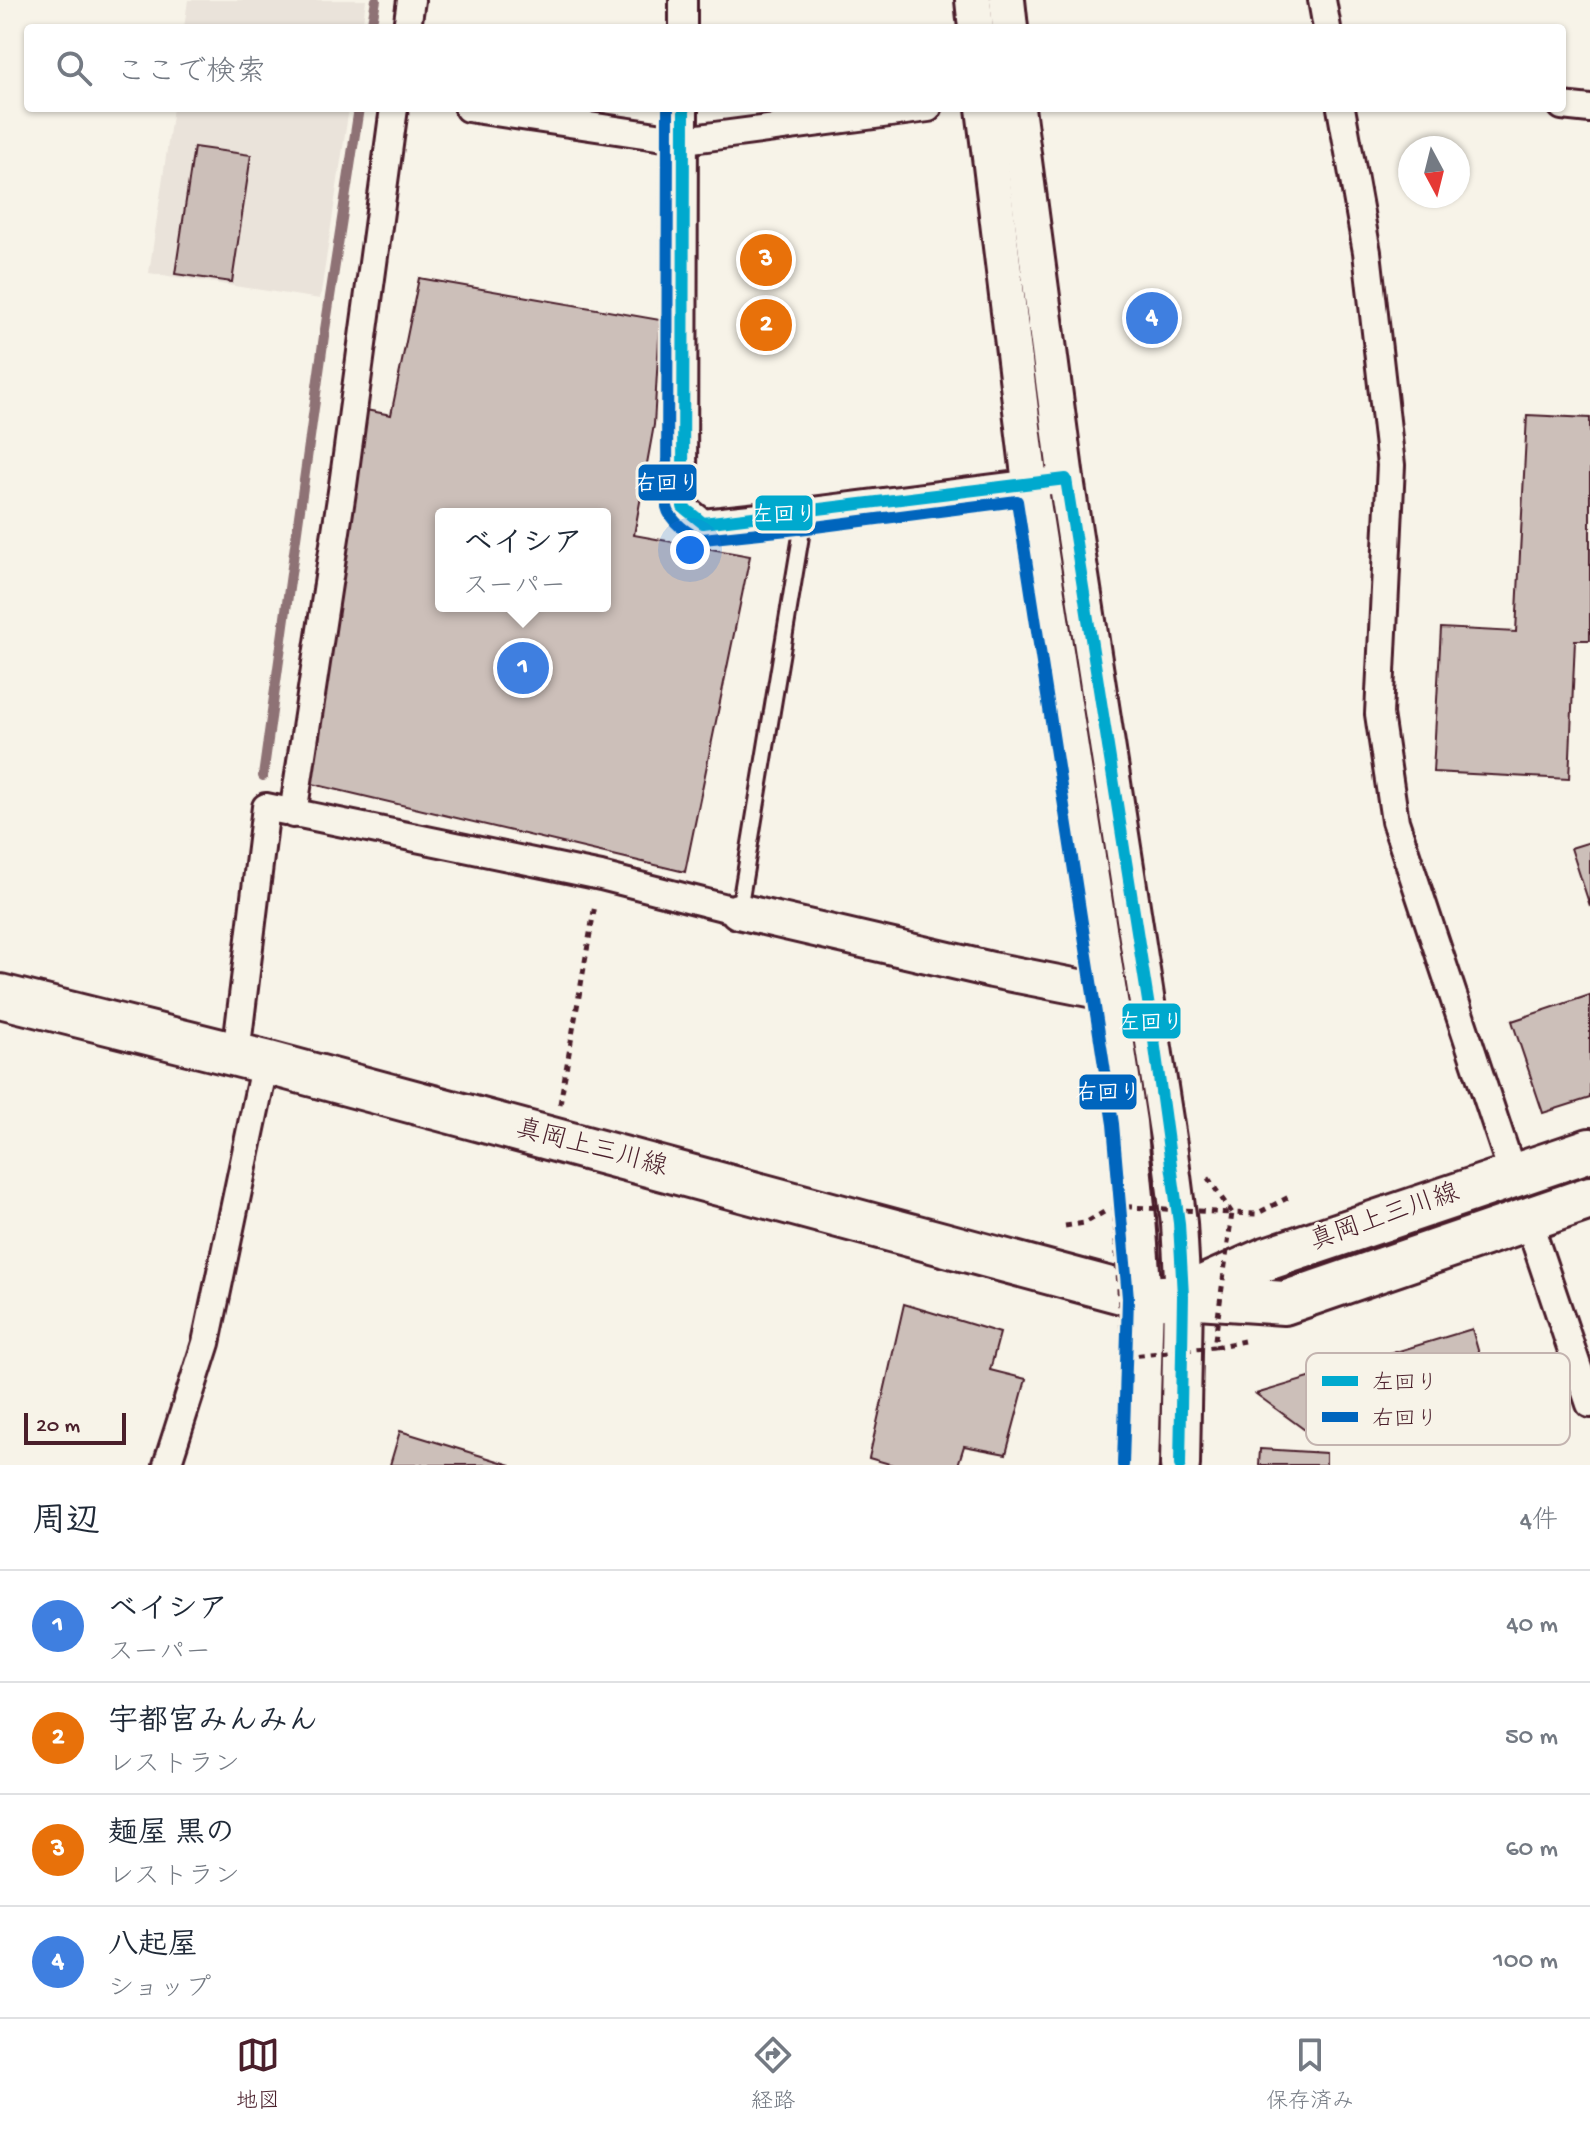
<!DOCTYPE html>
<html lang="ja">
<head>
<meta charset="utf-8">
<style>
  body { margin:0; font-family:"Gochi Hand","Klee One",sans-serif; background:#f6f6f7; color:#1f2937 }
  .compass { position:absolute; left:1398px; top:136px; width:72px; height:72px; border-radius:50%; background:#fff; box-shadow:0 2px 6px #0004; rotate:173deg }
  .scale { position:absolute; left:24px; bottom:20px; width:102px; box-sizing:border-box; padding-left:8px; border:4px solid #4a1f2b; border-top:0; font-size:22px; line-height:28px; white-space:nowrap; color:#4a1f2b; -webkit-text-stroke:6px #f7f3e8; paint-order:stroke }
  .you { position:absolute; left:690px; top:550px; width:28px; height:28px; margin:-20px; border:6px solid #fff; border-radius:50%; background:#1a73e8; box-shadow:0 0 0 12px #1a73e833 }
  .badge { display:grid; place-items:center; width:52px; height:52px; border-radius:50%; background:#4a1f2b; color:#fff; font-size:26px; font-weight:700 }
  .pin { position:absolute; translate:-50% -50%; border:4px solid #fff; box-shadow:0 2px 8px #0006 }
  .popup { position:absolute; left:435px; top:508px; width:176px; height:104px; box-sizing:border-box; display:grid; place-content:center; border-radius:8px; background:#fff; filter:drop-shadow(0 2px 6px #0005); font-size:26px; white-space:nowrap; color:#747a83 }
  .popup b { font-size:30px; color:#1f2937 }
  .popup::after { content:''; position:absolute; left:50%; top:100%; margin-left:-16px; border:16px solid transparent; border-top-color:#fff }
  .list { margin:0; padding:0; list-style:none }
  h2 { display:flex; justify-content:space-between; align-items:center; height:104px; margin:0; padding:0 32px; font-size:34px }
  h2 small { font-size:26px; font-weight:400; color:#747a83 }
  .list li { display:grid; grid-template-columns:52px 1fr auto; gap:24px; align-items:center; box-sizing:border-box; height:112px; padding:0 32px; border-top:2px solid #e0e1e3 }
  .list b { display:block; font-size:30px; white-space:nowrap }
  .list p { margin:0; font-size:26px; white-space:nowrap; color:#747a83 }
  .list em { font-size:26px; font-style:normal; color:#747a83 }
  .icon { flex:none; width:44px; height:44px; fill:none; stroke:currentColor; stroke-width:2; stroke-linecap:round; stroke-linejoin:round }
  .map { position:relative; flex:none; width:1590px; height:1465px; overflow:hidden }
  .search { position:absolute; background:#fff; box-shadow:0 2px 6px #0004; left:24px; right:24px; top:24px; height:88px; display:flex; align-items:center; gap:20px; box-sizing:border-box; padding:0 28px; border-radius:8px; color:#747a83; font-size:30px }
  .sheet { height:552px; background:#fff }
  nav { display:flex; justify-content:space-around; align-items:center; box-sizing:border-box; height:112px; border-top:2px solid #e0e1e3; background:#fff; font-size:22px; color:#747a83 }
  nav a { display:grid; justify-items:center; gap:4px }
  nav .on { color:#4a1f2b }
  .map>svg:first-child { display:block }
  .built { fill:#eae3da }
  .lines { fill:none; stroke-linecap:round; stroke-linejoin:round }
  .stream { stroke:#8e7275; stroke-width:10 }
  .building { fill:#ccbfb9; stroke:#4a1f2b; stroke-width:2; fill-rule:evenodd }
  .service-casing { stroke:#4a1f2b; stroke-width:20 }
  .minor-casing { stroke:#4a1f2b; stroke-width:32 }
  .tertiary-casing { stroke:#4a1f2b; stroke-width:40 }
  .secondary-casing { stroke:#4a1f2b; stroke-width:44 }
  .primary-casing { stroke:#4a1f2b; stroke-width:48 }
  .path { stroke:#4a1f2b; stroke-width:5; stroke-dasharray:6 6; stroke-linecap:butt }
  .service { stroke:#f7f3e8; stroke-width:14 }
  .minor { stroke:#f7f3e8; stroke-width:26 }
  .tertiary { stroke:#f7f3e8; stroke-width:34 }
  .secondary { stroke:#f7f3e8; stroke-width:38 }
  .primary { stroke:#f7f3e8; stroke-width:42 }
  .path-bridge { stroke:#4a1f2b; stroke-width:5; stroke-dasharray:6 6; stroke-linecap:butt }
  .bus-1-casing { stroke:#f7f3e8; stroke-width:18 }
  .bus-2-casing { stroke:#f7f3e8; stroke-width:18 }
  .bus-1 { stroke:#00a9ce; stroke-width:12 }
  .bus-2 { stroke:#0065bd; stroke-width:12 }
  .labels { text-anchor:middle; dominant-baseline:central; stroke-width:6; stroke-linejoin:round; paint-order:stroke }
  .street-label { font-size:26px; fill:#4a1f2b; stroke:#f7f3e8 }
  .key { fill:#f7f3e8; stroke:#c3b3af; stroke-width:2 }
  .key-label { font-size:22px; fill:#4a1f2b }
  .line-badge { stroke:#f7f3e8; stroke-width:3 }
  .badge-label { font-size:22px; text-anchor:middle; font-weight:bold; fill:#fff }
</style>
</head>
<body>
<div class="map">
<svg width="1590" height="1465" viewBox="0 0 1590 1465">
  <rect width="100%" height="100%" fill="#f7f3e8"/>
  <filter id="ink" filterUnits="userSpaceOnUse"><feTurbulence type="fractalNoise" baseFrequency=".0125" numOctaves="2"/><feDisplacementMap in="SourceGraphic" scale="16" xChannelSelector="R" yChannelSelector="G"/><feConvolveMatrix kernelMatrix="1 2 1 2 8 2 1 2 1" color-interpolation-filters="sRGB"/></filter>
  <g filter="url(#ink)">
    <g class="built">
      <path d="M188 0H366L362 28H184Z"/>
      <path d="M173 108H349L320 299 149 273Z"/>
    </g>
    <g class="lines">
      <g class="stream">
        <path d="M371 28 376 0"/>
        <path d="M263 776 324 336 359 108"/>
      </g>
    </g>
    <g class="building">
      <path d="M194 147 251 155 232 282 175 274Z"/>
      <path d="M419 278 660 320 654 425 634 535 750 556 685 872 300 781 361 409 391 415ZM441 514H605V606H441Z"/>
      <path d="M1527 415 1590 418V640H1575L1569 779 1433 772 1441 628 1516 632Z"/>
      <path d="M1590 842V906L1571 848Z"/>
      <path d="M1590 995V1098L1543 1113 1512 1021Z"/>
      <path d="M904 1304 1000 1333 990 1370 1026 1379 1006 1454 964 1446 958 1465H893L869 1458Z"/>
      <path d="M1472 1329 1489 1389 1324 1444 1256 1394Z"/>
      <path d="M400 1431 511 1465H390Z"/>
      <path d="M1260 1449 1326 1453V1465H1259Z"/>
    </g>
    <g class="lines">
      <defs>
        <path id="service" d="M739 910 805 512"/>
        <g id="minor">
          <path d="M683 0V28"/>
          <path d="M1322 0 1327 28"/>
          <path d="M407 28 411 0"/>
          <path d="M1562 106 1590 109"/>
          <path d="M468 108 684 140 928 108"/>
          <path d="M684 108 683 507 703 523 805 512 1066 479"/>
          <path d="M1341 108 1367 252 1391 465 1379 714 1395 821 1513 1175"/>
          <path d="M293 814 343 485 394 108"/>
          <path d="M236 1054 266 807 601 876 738 911"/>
          <path d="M1528 1220 1590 1404"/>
          <path d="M167 1465 206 1343 265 1062"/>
        </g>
        <g id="tertiary">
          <path d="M973 0 976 28"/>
          <path d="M1007 0 1010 28"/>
          <path d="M984 108 1030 483 1129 1122 1138 1218 1144 1298"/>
          <path d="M1017 108 1066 479 1169 1145 1179 1223 1183 1296"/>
          <path d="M738 911 992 970 1109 993"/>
        </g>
        <g id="secondary">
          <path d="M1139 1465 1144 1298"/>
          <path d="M1180 1465 1183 1296"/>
        </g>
        <g id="primary">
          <path d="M0 996 265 1062 1144 1298 1183 1296 1284 1303 1590 1198"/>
          <path d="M1187 1294 1266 1259 1590 1150"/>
        </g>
      </defs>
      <use href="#service" class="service-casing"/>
      <use href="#minor" class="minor-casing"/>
      <use href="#tertiary" class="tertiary-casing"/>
      <use href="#secondary" class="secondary-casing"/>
      <use href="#primary" class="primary-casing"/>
      <g class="path">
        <path d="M560 1104 595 905"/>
        <path d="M1208 1178 1232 1213 1256 1214 1289 1197"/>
        <path d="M1065 1226 1085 1223 1104 1212"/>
        <path d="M1215 1347 1244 1341"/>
      </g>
      <use href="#service" class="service"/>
      <use href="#minor" class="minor"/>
      <use href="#tertiary" class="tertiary"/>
      <use href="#secondary" class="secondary"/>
      <use href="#primary" class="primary"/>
      <path class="path-bridge" d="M1114 1206 1232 1213 1214 1347 1123 1357Z"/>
      <defs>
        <path id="bus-1" d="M684 108 683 507 703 523 1066 479 1153 1033 1179 1223 1183 1296 1180 1465"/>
        <path id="bus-2" d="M668 108 667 507C670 521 689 536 703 539L807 528 1017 501 1113 1124 1128 1298 1123 1465"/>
      </defs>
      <use href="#bus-1" class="bus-1-casing"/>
      <use href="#bus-2" class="bus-2-casing"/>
      <use href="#bus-1" class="bus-1"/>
      <use href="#bus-2" class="bus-2"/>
    </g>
  </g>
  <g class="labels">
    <g class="street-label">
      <text transform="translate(591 1150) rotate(15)">真岡上三川線</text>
      <text transform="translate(1385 1219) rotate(-19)">真岡上三川線</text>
    </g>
  </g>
  <rect x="1306" y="1353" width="264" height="92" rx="12" class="key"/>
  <rect x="1322" y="1376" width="36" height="10" fill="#00a9ce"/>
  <rect x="1322" y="1412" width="36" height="10" fill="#0065bd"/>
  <g class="key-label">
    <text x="1372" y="1389">左回り</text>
    <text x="1372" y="1425">右回り</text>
  </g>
  <g class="line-badge">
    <rect x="637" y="463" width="61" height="39" rx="8" fill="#0065bd"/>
    <rect x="754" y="494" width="60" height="38" rx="8" fill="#00a9ce"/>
    <rect x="1121" y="1002" width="61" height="38" rx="8" fill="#00a9ce"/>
    <rect x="1078" y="1073" width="60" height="38" rx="8" fill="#0065bd"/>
  </g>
  <g class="badge-label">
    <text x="667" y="490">右回り</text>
    <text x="784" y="521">左回り</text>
    <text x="1151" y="1029">左回り</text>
    <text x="1108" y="1099">右回り</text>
  </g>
</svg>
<svg class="compass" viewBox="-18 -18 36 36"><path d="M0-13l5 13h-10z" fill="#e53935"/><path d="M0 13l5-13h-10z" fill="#747a83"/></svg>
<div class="scale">20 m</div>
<div class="you"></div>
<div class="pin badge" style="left:523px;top:668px;background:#3f7fe0">1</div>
<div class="popup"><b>ベイシア</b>スーパー</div>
<div class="pin badge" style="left:766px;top:325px;background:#e8710a">2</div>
<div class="pin badge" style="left:766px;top:260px;background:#e8710a">3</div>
<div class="pin badge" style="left:1152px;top:318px;background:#3f7fe0">4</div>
<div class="search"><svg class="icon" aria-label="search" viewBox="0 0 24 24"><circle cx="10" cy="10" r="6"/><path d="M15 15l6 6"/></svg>ここで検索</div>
</div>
<section class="sheet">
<h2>周辺<small>4件</small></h2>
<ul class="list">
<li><span class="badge" style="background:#3f7fe0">1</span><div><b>ベイシア</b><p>スーパー</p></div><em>40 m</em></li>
<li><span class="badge" style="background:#e8710a">2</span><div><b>宇都宮みんみん</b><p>レストラン</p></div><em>50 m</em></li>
<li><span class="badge" style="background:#e8710a">3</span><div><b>麺屋 黒の</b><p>レストラン</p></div><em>60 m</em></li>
<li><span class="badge" style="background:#3f7fe0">4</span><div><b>八起屋</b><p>ショップ</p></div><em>100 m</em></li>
</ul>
</section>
<nav>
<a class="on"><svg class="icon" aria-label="map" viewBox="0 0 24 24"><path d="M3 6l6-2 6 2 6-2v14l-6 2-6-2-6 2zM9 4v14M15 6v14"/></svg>地図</a>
<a><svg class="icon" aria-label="directions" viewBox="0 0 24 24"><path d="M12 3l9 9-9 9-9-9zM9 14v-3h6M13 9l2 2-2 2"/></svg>経路</a>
<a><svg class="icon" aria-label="saved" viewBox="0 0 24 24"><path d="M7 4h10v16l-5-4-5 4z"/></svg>保存済み</a>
</nav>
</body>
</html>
